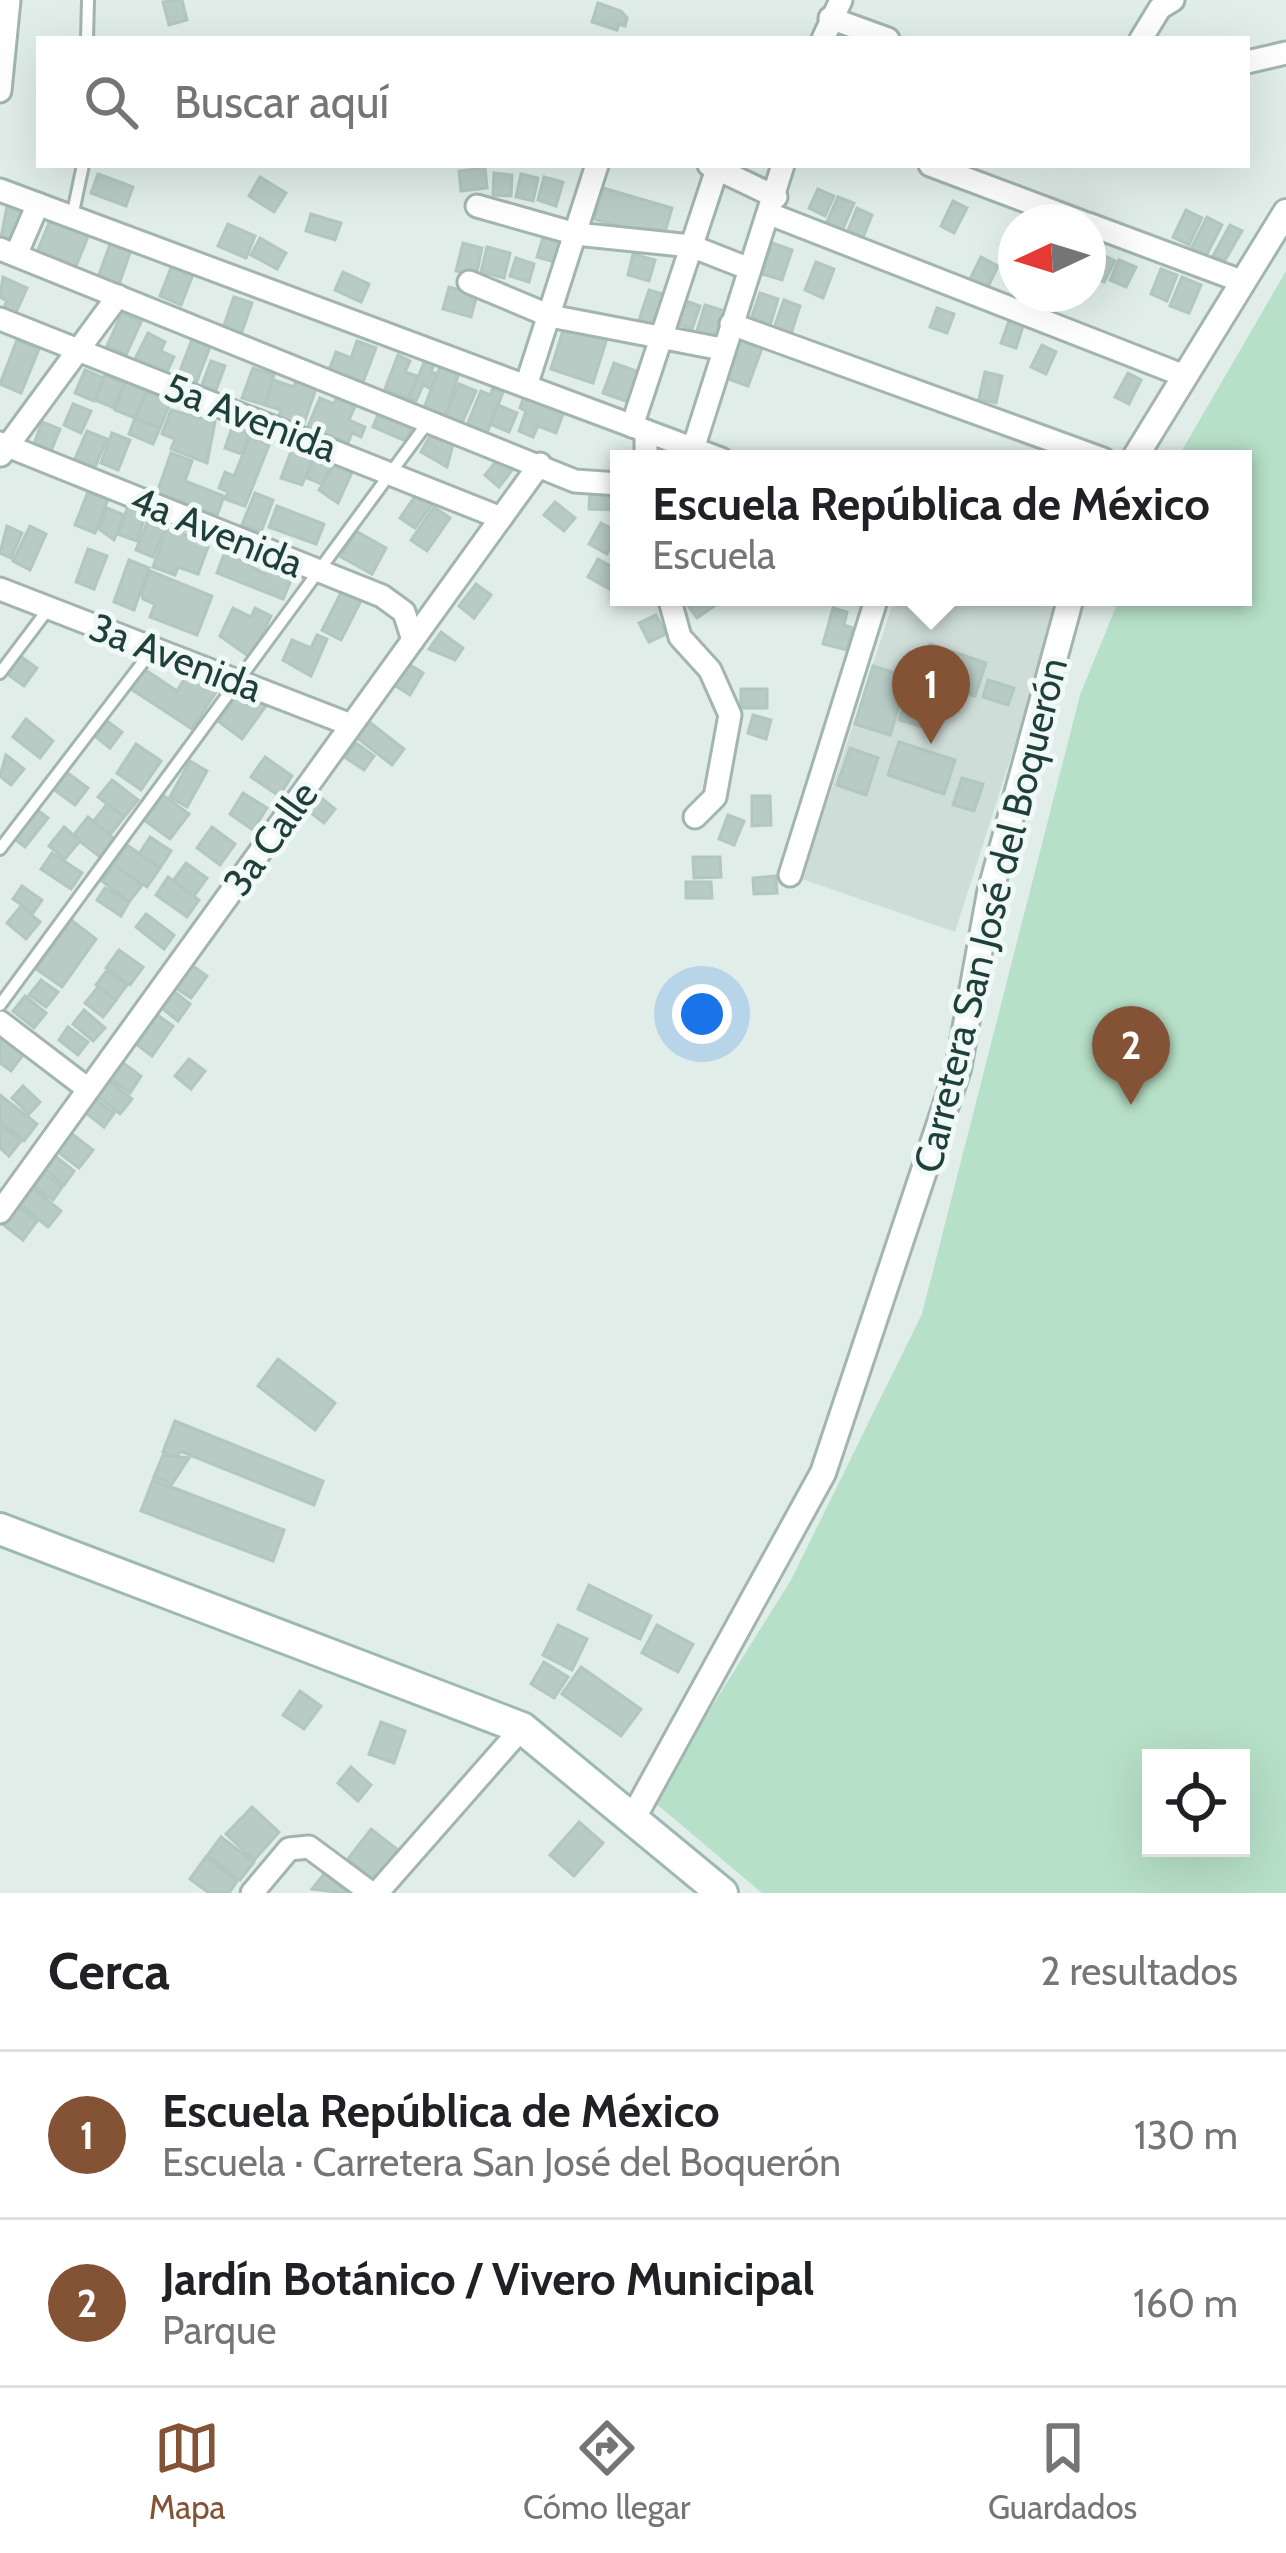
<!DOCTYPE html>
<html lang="es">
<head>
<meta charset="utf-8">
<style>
  body { margin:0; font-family:Cabin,sans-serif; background:#f2f2f2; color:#202124 }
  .controls { position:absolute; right:36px; bottom:36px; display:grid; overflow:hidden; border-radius:0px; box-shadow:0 12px 48px #0002 }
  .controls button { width:108px; height:108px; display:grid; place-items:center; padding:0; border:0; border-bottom:3px solid #e0e0e0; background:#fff; color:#202124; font:60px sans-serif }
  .compass { position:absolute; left:998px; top:204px; width:108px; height:108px; border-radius:50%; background:#fff; box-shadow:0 12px 48px #0002; rotate:266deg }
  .you { position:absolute; left:702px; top:1014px; width:42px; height:42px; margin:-30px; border:9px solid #fff; border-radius:50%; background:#1a73e8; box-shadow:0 0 0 18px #1a73e833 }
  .badge { display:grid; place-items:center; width:78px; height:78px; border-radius:50%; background:#845336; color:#fff; font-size:39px; font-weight:700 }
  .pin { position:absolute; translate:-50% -99px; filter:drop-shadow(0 3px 6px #0008) }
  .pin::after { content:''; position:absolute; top:63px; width:42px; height:36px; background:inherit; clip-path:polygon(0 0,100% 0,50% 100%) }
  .popup { position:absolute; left:610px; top:450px; width:642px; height:156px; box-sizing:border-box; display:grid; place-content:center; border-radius:0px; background:#fff; filter:drop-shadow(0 3px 9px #0005); font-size:39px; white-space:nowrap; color:#757577 }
  .popup b { font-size:45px; color:#202124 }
  .popup::after { content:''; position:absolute; left:50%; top:100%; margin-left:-24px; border:24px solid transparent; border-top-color:#fff }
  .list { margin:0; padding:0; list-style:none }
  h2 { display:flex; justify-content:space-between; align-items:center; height:156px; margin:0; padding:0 48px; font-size:51px }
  h2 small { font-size:39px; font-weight:400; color:#757577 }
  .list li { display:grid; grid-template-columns:78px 1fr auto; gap:36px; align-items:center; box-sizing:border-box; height:168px; padding:0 48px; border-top:3px solid #e0e0e0 }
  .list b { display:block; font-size:45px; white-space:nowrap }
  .list p { margin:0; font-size:39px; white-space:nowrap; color:#757577 }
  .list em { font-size:39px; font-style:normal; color:#757577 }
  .icon { flex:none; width:66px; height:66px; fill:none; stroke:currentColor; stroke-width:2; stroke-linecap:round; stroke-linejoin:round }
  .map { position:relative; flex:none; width:1286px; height:1893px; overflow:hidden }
  .search { position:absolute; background:#fff; box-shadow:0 12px 48px #0002; left:36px; right:36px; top:36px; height:132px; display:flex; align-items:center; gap:30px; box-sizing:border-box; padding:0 42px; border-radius:0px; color:#757577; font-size:45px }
  .sheet { height:492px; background:#fff }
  nav { display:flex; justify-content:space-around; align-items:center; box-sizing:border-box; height:168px; border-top:3px solid #e0e0e0; background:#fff; font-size:33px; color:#757577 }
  nav a { display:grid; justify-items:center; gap:6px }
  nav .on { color:#845336 }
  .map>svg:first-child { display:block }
  .built { fill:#cfddd8 }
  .green { fill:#b7e0c8; fill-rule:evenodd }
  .building { fill:#b8cbc5; stroke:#b2c7c1; stroke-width:3 }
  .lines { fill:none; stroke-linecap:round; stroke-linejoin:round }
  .service-casing { stroke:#a2b5b1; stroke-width:16 }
  .minor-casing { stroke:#a2b5b1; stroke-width:27 }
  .tertiary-casing { stroke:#a2b5b1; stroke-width:30 }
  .secondary-casing { stroke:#9eb9b3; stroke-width:36 }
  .service { stroke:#fff; stroke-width:10 }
  .minor { stroke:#fff; stroke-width:21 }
  .tertiary { stroke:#fff; stroke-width:24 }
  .secondary { stroke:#fff; stroke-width:30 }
  .labels { text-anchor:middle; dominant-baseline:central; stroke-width:10; stroke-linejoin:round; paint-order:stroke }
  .street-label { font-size:39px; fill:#1f3f3a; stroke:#f1f9f6 }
</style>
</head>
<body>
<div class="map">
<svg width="1286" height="1893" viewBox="0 0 1286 1893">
  <rect width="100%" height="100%" fill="#e0ede9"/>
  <path class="built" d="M895 597H1029L1058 610 955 932 802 879Z"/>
  <path class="green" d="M1286 271V1893H762L653 1801 791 1580 922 1314 1080 695 1120 597H1243V459H1177ZM1151 1758H1241V1848H1151Z"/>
  <g class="building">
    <path d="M182 0 187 20 169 25 163 2Z"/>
    <path d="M598 3 621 11 627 18 625 26 619 24 617 30 592 22Z"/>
    <path d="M485 168 487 188 461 191 459 171Z"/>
    <path d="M494 173 512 175 511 196 493 195Z"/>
    <path d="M98 174 133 187 126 206 91 193Z"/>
    <path d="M521 174 538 178 533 201 516 197Z"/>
    <path d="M260 177 286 193 274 212 249 196Z"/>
    <path d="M544 177 563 182 556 206 538 200Z"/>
    <path d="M603 188 672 208 663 239 594 219Z"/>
    <path d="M818 189 834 196 825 216 809 208Z"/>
    <path d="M838 197 854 203 842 231 826 224Z"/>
    <path d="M953 201 967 208 954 233 941 226Z"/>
    <path d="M7 206 23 213 10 247 0 243Z"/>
    <path d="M857 208 872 215 860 245 845 238Z"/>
    <path d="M1186 210 1202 218 1189 245 1173 237Z"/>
    <path d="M311 214 341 223 335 240 306 231Z"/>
    <path d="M1207 217 1222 225 1206 256 1191 249Z"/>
    <path d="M51 218 89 234 74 271 36 255Z"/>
    <path d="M228 224 255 236 246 258 218 246Z"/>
    <path d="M1230 225 1242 231 1224 262 1213 256Z"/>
    <path d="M545 231 566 237 558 263 537 257Z"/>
    <path d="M260 238 286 253 277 269 251 255Z"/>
    <path d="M112 239 132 247 118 287 97 280Z"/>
    <path d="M463 243 482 248 476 276 456 271Z"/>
    <path d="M772 243 792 250 782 280 762 274Z"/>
    <path d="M487 247 510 253 504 278 481 272Z"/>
    <path d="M1099 253 1115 261 1104 282 1088 275Z"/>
    <path d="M633 254 655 260 649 281 628 275Z"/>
    <path d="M981 257 998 266 986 291 968 283Z"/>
    <path d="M516 258 534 264 529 282 510 276Z"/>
    <path d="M1119 260 1136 267 1126 287 1110 280Z"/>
    <path d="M816 262 834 269 823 298 805 290Z"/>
    <path d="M173 263 194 272 181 305 160 296Z"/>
    <path d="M1161 269 1177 275 1167 301 1151 294Z"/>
    <path d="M343 272 369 284 361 302 335 290Z"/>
    <path d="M3 277 27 288 14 317 2 311 7 301 0 297Z"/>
    <path d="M1182 277 1201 285 1189 313 1170 306Z"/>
    <path d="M449 287 477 295 471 317 443 309Z"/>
    <path d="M649 290 669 296 659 330 638 323Z"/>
    <path d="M760 293 778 299 770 325 751 319Z"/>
    <path d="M234 297 252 303 241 334 223 328Z"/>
    <path d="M683 300 700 306 692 329 675 323Z"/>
    <path d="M784 300 800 306 791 334 774 328Z"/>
    <path d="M705 305 725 311 716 340 696 334Z"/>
    <path d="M937 308 954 314 947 333 930 327Z"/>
    <path d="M122 313 141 322 126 355 107 346Z"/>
    <path d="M1010 318 1024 323 1016 348 1001 343Z"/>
    <path d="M566 321 608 335 593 383 551 369Z"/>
    <path d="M148 333 165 342 161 351 174 357 166 374 135 359Z"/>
    <path d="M193 337 211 344 195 386 177 379Z"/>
    <path d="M17 340 39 349 21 393 0 384Z"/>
    <path d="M741 340 762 348 748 386 726 378Z"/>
    <path d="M357 341 376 348 363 382 329 370 336 352 351 358Z"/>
    <path d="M1042 345 1056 352 1046 374 1031 367Z"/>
    <path d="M398 355 410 361 405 372 417 376 408 398 385 389Z"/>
    <path d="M426 358 435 362 431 372 437 374 431 389 423 385 416 401 409 399Z"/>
    <path d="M211 361 225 366 216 390 202 385Z"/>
    <path d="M442 362 460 370 445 417 424 408Z"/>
    <path d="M614 363 644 374 634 404 603 393Z"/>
    <path d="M253 368 274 375 265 405 242 398Z"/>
    <path d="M85 370 104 378 94 401 75 393Z"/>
    <path d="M299 370 320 377 303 426 278 418 281 410 265 405 273 380 294 387Z"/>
    <path d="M985 372 1002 376 996 403 979 399Z"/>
    <path d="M1128 373 1141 380 1129 404 1115 397Z"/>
    <path d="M105 375 124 384 114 408 95 400Z"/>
    <path d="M126 382 147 391 135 418 115 410Z"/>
    <path d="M459 384 476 391 462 423 445 417Z"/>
    <path d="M493 388 503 392 487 433 467 425 481 391 490 395Z"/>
    <path d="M147 391 171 401 160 428 135 418Z"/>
    <path d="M337 396 356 404 349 420 365 427 361 437 352 433 348 443 308 426 320 398 334 404Z"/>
    <path d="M524 396 564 411 556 433 538 426 533 437 519 431 526 411 520 408Z"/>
    <path d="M73 404 91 411 81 433 64 425Z"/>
    <path d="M498 405 517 413 509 432 490 424Z"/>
    <path d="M381 407 414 422 406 441 373 427Z"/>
    <path d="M171 410 215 422 207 463 171 449 175 439 162 434Z"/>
    <path d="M135 418 160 428 153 444 129 434Z"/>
    <path d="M42 422 60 429 51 451 34 444Z"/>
    <path d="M232 428 249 434 242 454 225 448Z"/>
    <path d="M434 429 454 441 447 467 421 452Z"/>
    <path d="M87 431 107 439 95 467 75 459Z"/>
    <path d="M112 433 130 440 118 470 101 463Z"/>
    <path d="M250 437 269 445 245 506 225 499 228 492 219 488 225 472 234 476Z"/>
    <path d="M294 444 315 452 302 485 281 478Z"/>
    <path d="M171 453 192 461 185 481 224 496 217 515 157 493Z"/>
    <path d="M317 453 333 459 324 485 307 478Z"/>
    <path d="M502 454 516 465 499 487 485 475Z"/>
    <path d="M335 462 353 470 338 503 319 490Z"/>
    <path d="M590 489 618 490 617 510 589 509Z"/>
    <path d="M88 492 108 499 95 533 75 525Z"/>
    <path d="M418 492 433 503 415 528 400 518Z"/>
    <path d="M255 493 273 500 261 532 242 525Z"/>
    <path d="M555 502 575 518 564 531 544 515Z"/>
    <path d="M129 504 147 511 137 541 118 534Z"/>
    <path d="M277 506 324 524 316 544 269 527Z"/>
    <path d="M434 507 450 518 427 551 411 540Z"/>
    <path d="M107 508 124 515 114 540 99 529Z"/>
    <path d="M147 523 164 530 153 557 136 550Z"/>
    <path d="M601 523 618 532 607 554 589 544Z"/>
    <path d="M168 525 208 547 198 574 178 567 175 575 153 567Z"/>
    <path d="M7 526 22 533 11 558 0 553Z"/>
    <path d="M30 526 46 534 30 570 13 561Z"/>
    <path d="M356 531 386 548 372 574 341 557Z"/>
    <path d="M88 549 107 556 94 589 76 582Z"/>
    <path d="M225 552 265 574 269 563 294 573 283 599 217 573Z"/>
    <path d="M598 559 619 571 613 591 588 577Z"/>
    <path d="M129 560 149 568 134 610 114 602Z"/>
    <path d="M150 571 212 596 197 635 150 617 155 604 143 599 142 592Z"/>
    <path d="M346 583 365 593 341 640 322 630Z"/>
    <path d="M476 584 491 595 474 618 459 606Z"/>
    <path d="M697 597H713L717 604 697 618 687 604Z"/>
    <path d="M233 608 251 617 255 608 271 616 251 658 220 636Z"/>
    <path d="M833 608 847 612 844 625 853 628 847 650 823 644Z"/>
    <path d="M656 615 666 634 649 642 639 623Z"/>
    <path d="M441 632 463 648 455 660 429 649Z"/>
    <path d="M317 635 327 639 311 676 283 660 292 640 311 648Z"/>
    <path d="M930 644 986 663 975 696 919 678Z"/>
    <path d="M16 653 37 668 24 686 3 671Z"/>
    <path d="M407 663 423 673 410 695 394 685Z"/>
    <path d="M873 666 908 677 890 735 855 724Z"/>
    <path d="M144 669 177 691 188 673 216 692 192 729 131 689Z"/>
    <path d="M988 680 1014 688 1008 705 983 697Z"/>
    <path d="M248 681 271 699 242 739 218 721Z"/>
    <path d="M911 685 936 694 925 728 899 720Z"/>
    <rect x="741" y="689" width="26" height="19"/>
    <path d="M753 715 771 720 766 739 748 733Z"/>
    <path d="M26 719 53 741 40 758 13 737Z"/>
    <path d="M107 721 122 732 110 748 96 737Z"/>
    <path d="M368 721 404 749 392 765 356 737Z"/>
    <path d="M899 742 955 760 944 794 888 775Z"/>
    <path d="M356 743 374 756 364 770 346 758Z"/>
    <path d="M136 744 161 761 141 790 117 773Z"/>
    <path d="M850 748 878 758 866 795 837 785Z"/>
    <path d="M6 755 24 769 11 785 0 776Z"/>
    <path d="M265 757 292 776 279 796 251 777Z"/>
    <path d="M190 761 207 771 187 807 170 797Z"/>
    <path d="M65 771 88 788 75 805 53 789Z"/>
    <path d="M962 778 983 784 974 811 953 805Z"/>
    <path d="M112 780 138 800 124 817 98 797Z"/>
    <path d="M243 793 267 808 253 830 230 814Z"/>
    <path d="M315 793 335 809 324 823 304 808Z"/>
    <path d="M163 795 189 814 170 839 144 820Z"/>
    <path d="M752 796H770L771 825 752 826Z"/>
    <path d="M107 804 124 817 110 835 93 822Z"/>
    <path d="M36 809 48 818 25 847 13 838Z"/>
    <path d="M728 815 744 821 734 845 719 839Z"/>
    <path d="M88 817 114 839 100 857 73 836Z"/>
    <path d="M64 827 80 841 65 859 49 846Z"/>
    <path d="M212 827 235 844 220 865 197 848Z"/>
    <path d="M150 837 171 851 160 868 139 854Z"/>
    <path d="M127 845 160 868 147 887 114 865Z"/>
    <path d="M52 853 82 873 71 889 41 869Z"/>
    <path d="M693 857H720L721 877 694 878Z"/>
    <path d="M186 863 207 878 194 896 173 881Z"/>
    <path d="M114 865 142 885 129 902 102 881Z"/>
    <path d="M776 876 777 893 754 894 753 878Z"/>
    <path d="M168 877 199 900 187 917 156 895Z"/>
    <path d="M686 882H711L712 898H686Z"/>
    <path d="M22 886 42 900 33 913 13 899Z"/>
    <path d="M105 888 129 902 121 916 97 900Z"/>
    <path d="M21 906 40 922 26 939 7 923Z"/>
    <path d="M146 914 174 935 164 949 136 927Z"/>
    <path d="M71 920 96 939 62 987 36 969Z"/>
    <path d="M119 950 143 967 130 985 106 968Z"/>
    <path d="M186 961 207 976 191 998 170 984Z"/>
    <path d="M107 970 127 985 116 1000 96 985Z"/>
    <path d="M41 980 58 992 46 1007 29 995Z"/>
    <path d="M98 987 116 1000 103 1017 85 1003Z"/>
    <path d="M171 989 190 1004 178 1021 158 1005Z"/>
    <path d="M25 996 46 1013 34 1028 13 1011Z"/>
    <path d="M84 1010 105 1028 93 1041 73 1024Z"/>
    <path d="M153 1012 173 1026 152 1056 132 1041Z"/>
    <path d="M68 1027 88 1042 78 1055 59 1040Z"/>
    <path d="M0 1034 25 1052 11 1071 0 1063Z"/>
    <path d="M115 1057 141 1076 130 1093 103 1073Z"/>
    <path d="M189 1059 205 1071 191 1089 175 1076Z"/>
    <path d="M108 1080 132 1099 120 1114 96 1095Z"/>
    <path d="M23 1086 40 1102 29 1114 12 1098Z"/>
    <path d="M0 1095 37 1124 24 1141 0 1122Z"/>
    <path d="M92 1096 114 1113 104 1127 82 1110Z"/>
    <path d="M0 1124 21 1141 9 1156 0 1148Z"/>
    <path d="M68 1131 93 1150 79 1168 54 1149Z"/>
    <path d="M45 1148 74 1171 64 1185 35 1162Z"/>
    <path d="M42 1172 62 1187 53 1200 33 1186Z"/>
    <path d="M25 1182 61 1211 48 1227 12 1199Z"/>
    <path d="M6 1198 37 1221 23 1240 0 1222Z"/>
    <path d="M278 1359 335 1403 315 1430 258 1386Z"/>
    <path d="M175 1421 323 1481 314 1505 180 1451 177 1458 163 1452Z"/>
    <path d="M163 1455 189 1458 172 1484 154 1477Z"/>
    <path d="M153 1480 284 1530 273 1561 141 1511Z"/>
    <path d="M589 1585 651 1616 640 1639 578 1609Z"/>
    <path d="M558 1625 587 1639 572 1670 543 1655Z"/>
    <path d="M657 1625 693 1644 678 1672 642 1653Z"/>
    <path d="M544 1662 568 1677 554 1698 531 1684Z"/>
    <path d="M581 1667 641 1709 621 1736 562 1694Z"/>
    <path d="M300 1691 321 1706 304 1729 283 1715Z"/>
    <path d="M381 1722 405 1731 394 1763 369 1754Z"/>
    <path d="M351 1767 371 1785 358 1801 338 1783Z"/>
    <path d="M252 1807 279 1832 254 1860 226 1834Z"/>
    <path d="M579 1822 603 1843 574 1876 550 1855Z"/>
    <path d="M371 1829 398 1850 375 1881 348 1859Z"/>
    <path d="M221 1837 254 1862 240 1880 207 1856Z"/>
    <path d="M206 1857 237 1881 229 1893H209L190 1879Z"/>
    <path d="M324 1874 347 1891 346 1893 312 1889Z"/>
  </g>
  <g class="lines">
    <defs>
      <g id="service">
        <path d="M87 39 88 0"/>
        <path d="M72 217 83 165"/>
        <path d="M0 673 49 608"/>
        <path d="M0 849 153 649"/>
        <path d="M0 1005 428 422"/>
      </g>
      <g id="minor">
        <path d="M830 18 888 39"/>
        <path d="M823 39 841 0"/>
        <path d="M1141 39 1160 8 1173 0"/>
        <path d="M1247 62 1286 53"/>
        <path d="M0 91 9 0"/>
        <path d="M709 165 776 197"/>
        <path d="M930 165 1082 222"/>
        <path d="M0 190 721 459"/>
        <path d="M477 206 576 234 691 246 747 268"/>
        <path d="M770 214 1182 375"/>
        <path d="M1088 224 1241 281"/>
        <path d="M0 249 575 481 619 484"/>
        <path d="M16 255 38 204"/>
        <path d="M469 282 550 316 722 349"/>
        <path d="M0 319 501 518"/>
        <path d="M731 324 1103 459"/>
        <path d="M526 386 597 165"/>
        <path d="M632 426 718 166"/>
        <path d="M0 443 382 596 404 612 413 640"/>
        <path d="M693 449 783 165"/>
        <path d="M1 455 118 296"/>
        <path d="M646 459V431"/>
        <path d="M0 589 351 725"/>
        <path d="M669 597 680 637 710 670 730 715 715 797 695 817"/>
        <path d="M790 875 877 597"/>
        <path d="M0 1022 88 1089"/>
        <path d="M0 1212 540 464"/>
        <path d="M252 1893 289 1849 309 1847 371 1893"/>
        <path d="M377 1893 522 1728"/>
      </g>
      <g id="tertiary">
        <path d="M1134 459 1286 212"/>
        <path d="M633 1818 823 1473 958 1069 990 893 1071 597"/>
      </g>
      <path id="secondary" d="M0 1529 522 1728 722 1893"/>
    </defs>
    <use href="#service" class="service-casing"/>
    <use href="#minor" class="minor-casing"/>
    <use href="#tertiary" class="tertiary-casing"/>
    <use href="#secondary" class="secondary-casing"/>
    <use href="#service" class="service"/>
    <use href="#minor" class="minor"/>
    <use href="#tertiary" class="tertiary"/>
    <use href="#secondary" class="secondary"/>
  </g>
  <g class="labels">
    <g class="street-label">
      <text transform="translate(251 417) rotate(21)">5a Avenida</text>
      <text transform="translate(217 531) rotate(22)">4a Avenida</text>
      <text transform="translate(176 657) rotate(21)">3a Avenida</text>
      <text transform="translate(270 838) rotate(-54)">3a Calle</text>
      <text transform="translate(990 915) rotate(-76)">Carretera San José del Boquerón</text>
    </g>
  </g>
</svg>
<div class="controls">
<button><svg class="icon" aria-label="locate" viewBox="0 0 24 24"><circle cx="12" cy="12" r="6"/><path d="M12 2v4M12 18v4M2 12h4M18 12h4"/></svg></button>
</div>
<svg class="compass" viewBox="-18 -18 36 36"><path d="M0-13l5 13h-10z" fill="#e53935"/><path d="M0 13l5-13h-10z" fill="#757577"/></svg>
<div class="you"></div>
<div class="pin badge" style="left:931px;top:744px">1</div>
<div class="popup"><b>Escuela República de México</b>Escuela</div>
<div class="pin badge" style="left:1131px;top:1105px">2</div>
<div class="search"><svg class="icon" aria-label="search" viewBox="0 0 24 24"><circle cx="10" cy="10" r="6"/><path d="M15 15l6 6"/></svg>Buscar aquí</div>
</div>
<section class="sheet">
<h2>Cerca<small>2 resultados</small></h2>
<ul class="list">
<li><span class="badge">1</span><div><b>Escuela República de México</b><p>Escuela · Carretera San José del Boquerón</p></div><em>130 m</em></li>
<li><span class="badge">2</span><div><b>Jardín Botánico / Vivero Municipal</b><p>Parque</p></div><em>160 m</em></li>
</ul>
</section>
<nav>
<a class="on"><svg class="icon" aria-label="map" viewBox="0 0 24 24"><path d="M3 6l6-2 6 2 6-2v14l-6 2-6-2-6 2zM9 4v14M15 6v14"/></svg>Mapa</a>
<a><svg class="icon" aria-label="directions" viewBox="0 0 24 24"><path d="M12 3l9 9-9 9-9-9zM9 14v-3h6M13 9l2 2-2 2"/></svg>Cómo llegar</a>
<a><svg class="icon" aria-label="saved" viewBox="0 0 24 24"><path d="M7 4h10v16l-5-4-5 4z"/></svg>Guardados</a>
</nav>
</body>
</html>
